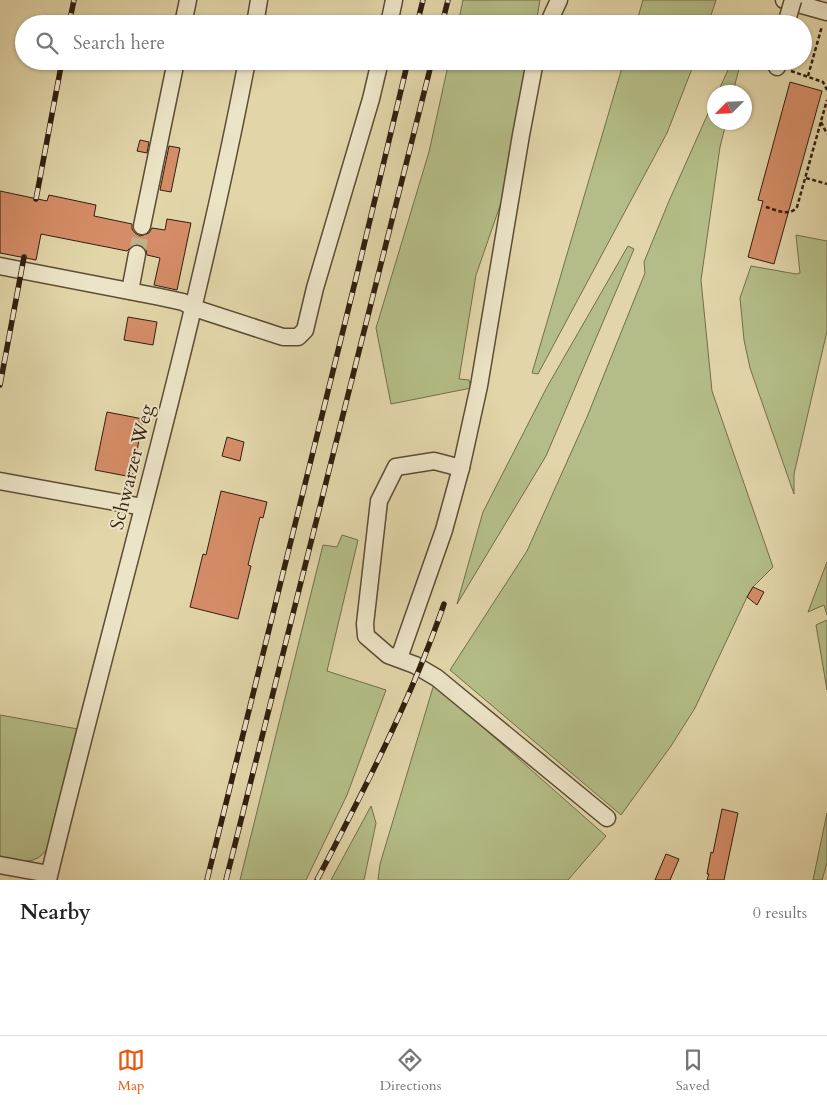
<!DOCTYPE html>
<html lang="en">
<head>
<meta charset="utf-8">
<style>
  body { margin:0; font-family:Cardo,serif; background:#f6f6f6; color:#222 }
  .compass { position:absolute; left:707px; top:85px; width:45px; height:45px; border-radius:50%; background:#fff; box-shadow:0 1px 4px #0004; rotate:246deg }
  .list { margin:0; padding:0; list-style:none }
  h2 { display:flex; justify-content:space-between; align-items:center; height:65px; margin:0; padding:0 20px; font-size:21px }
  h2 small { font-size:16px; font-weight:400; color:#767676 }
  .icon { flex:none; width:28px; height:28px; fill:none; stroke:currentColor; stroke-width:2; stroke-linecap:round; stroke-linejoin:round }
  .map { position:relative; flex:none; width:827px; height:880px; overflow:hidden }
  .search { position:absolute; background:#fff; box-shadow:0 1px 4px #0004; left:15px; right:15px; top:15px; height:55px; display:flex; align-items:center; gap:12px; box-sizing:border-box; padding:0 18px; border-radius:28px; color:#767676; font-size:19px }
  .sheet { height:155px; background:#fff }
  nav { display:flex; justify-content:space-around; align-items:center; box-sizing:border-box; height:70px; border-top:1px solid #e0e0e0; background:#fff; font-size:14px; color:#767676 }
  nav a { display:grid; justify-items:center; gap:2px }
  nav .on { color:#ea580c }
  .map>svg:first-child { display:block }
  .green { fill:#b4bd87; stroke:#726e4b }
  .building { fill:#d58d68; stroke:#311e0f }
  .lines { fill:none; stroke-linecap:round; stroke-linejoin:round }
  .minor-tunnel { stroke:#bfb18a; stroke-width:16; stroke-dasharray:16 8; stroke-linecap:butt }
  .minor-casing { stroke:#5d4c36; stroke-width:19 }
  .path { stroke:#311e0f; stroke-width:2.5; stroke-dasharray:4 2.5; stroke-linecap:butt }
  .minor { stroke:#ece4c7; stroke-width:16 }
  .rail-casing { stroke:#311e0f; stroke-width:5.5 }
  .rail { stroke:#ece4c7; stroke-width:4; stroke-dasharray:11; stroke-linecap:butt }
  .minor-bridge-casing { stroke:#5d4c36; stroke-width:19; stroke-linecap:butt }
  .minor-bridge { stroke:#ece4c7; stroke-width:16 }
  .labels { text-anchor:middle; dominant-baseline:central; stroke-width:4; stroke-linejoin:round; paint-order:stroke }
  .street-label { font-size:19px; fill:#311e0f; stroke:#ece4c7 }
</style>
</head>
<body>
<div class="map">
<svg width="827" height="880" viewBox="0 0 827 880">
  <rect width="100%" height="100%" fill="#e2d6a9"/>
  <filter id="stains"><feTurbulence type="fractalNoise" baseFrequency=".004" numOctaves="4"/><feColorMatrix values="0 0 0 0 .2 0 0 0 0 .09 0 0 0 0 .02 0 0 0 .5 -.17"/></filter>
  <radialGradient id="worn" r=".72"><stop offset=".6" stop-color="#630" stop-opacity="0"/><stop offset="1" stop-color="#630" stop-opacity=".3"/></radialGradient>
  <g class="green">
    <path d="M463 0H540L536 24H458Z"/>
    <path d="M643 0H716L708 24H636Z"/>
    <path d="M449 61H530L511 174 476 275 459 379 469 380 471 388 391 404 376 328 429 152Z"/>
    <path d="M624 61H695L667 133 538 374 532 373Z"/>
    <path d="M732 61H741L733 92H718Z"/>
    <path d="M714 100V122L726 123 720 147 701 280 712 391 773 567 753 587 747 597 695 708 671 746 621 815 450 670 527 551 587 417 645 273 644 262 669 201Z"/>
    <path d="M796 235 827 241V331L794 474V494L750 368 744 340 740 298 751 266 796 274 800 273Z"/>
    <path d="M628 246 634 249 546 456 457 604 483 512 547 387Z"/>
    <path d="M342 535 358 540 327 671 386 690 347 795 306 880H240L323 545 337 547Z"/>
    <path d="M827 562V615L824 605 808 612Z"/>
    <path d="M827 620V690L816 625Z"/>
    <path d="M434 684 606 836 568 880H378L380 864Z"/>
    <path d="M0 715 78 729 49 845C39 866 20 862 0 859Z"/>
    <path d="M371 806 376 823 364 880H331Z"/>
    <path d="M827 813V863L822 880H813Z"/>
  </g>
  <g class="building">
    <path d="M790 82 822 91 774 264 748 257 763 201 758 200Z"/>
    <path d="M140 140 149 142 147 153 137 151Z"/>
    <path d="M169 146 180 148 171 192 160 190Z"/>
    <path d="M0 191 47 201 49 195 96 205 94 216 132 224V229L135 233 140 236 149 233 152 228 165 230 167 219 191 223 177 290 154 285 160 258 147 255 146 250 139 244 133 245 127 251 41 234 36 260 0 253Z"/>
    <path d="M128 317 157 322 153 345 124 340Z"/>
    <path d="M107 412 143 419 132 477 95 470Z"/>
    <path d="M227 437 244 442 240 461 222 456Z"/>
    <path d="M221 491 267 502 263 518 260 517 248 565 251 566 238 619 190 607 203 554 206 555Z"/>
    <path d="M753 587 764 592 757 605 747 597Z"/>
    <path d="M722 809 738 813 725 875 724 880H707L709 874H707L711 852 713 853Z"/>
    <path d="M666 854 679 859 670 880H655Z"/>
  </g>
  <g class="lines">
    <path class="minor-tunnel" d="M137 254 142 226"/>
    <defs>
      <g id="minor">
        <path d="M784 0 827 12"/>
        <path d="M183 24 188 0"/>
        <path d="M255 24 259 0"/>
        <path d="M389 24 394 0"/>
        <path d="M548 24 559 0"/>
        <path d="M777 67 779 61"/>
        <path d="M142 226 176 61"/>
        <path d="M0 266 160 297 183 302 194 308 283 337H298L305 330 315 288 371 99 380 61"/>
        <path d="M130 291 137 254"/>
        <path d="M461 468 434 461 396 467 379 501 365 624 366 636 388 655 415 665 437 678 607 818"/>
        <path d="M0 481 143 507"/>
        <path d="M399 658 444 530 461 468 479 386 521 135 535 61"/>
        <path d="M0 865 49 874"/>
        <path d="M48 880C114 607 194 337 247 61"/>
      </g>
    </defs>
    <use href="#minor" class="minor-casing"/>
    <g class="path">
      <path d="M791 71 823 82 827 90"/>
      <path d="M808 76 822 26"/>
      <path d="M821 122 827 134"/>
      <path d="M806 178 827 184"/>
      <path d="M766 207C776 210 790 217 797 207L827 100"/>
    </g>
    <use href="#minor" class="minor"/>
    <defs>
      <g id="rail">
        <path d="M69 24 74 0"/>
        <path d="M417 24 423 0"/>
        <path d="M442 24 448 0"/>
        <path d="M36 199 62 61"/>
        <path d="M0 385 24 257"/>
        <path d="M207 880 359 266 408 61"/>
        <path d="M226 880 432 61"/>
        <path d="M317 880C364 790 411 700 444 604"/>
      </g>
    </defs>
    <use href="#rail" class="rail-casing"/>
    <use href="#rail" class="rail"/>
    <defs>
      <path id="minor-bridge" d="M788 17 793 0"/>
    </defs>
    <use href="#minor-bridge" class="minor-bridge-casing"/>
    <use href="#minor-bridge" class="minor-bridge"/>
  </g>
  <g class="labels">
    <g class="street-label">
      <text transform="translate(132 467) rotate(-76)">Schwarzer Weg</text>
    </g>
  </g>
  <rect width="100%" height="100%" filter="url(#stains)"/>
  <rect width="100%" height="100%" fill="url(#worn)"/>
</svg>
<svg class="compass" viewBox="-18 -18 36 36"><path d="M0-13l5 13h-10z" fill="#e53935"/><path d="M0 13l5-13h-10z" fill="#767676"/></svg>
<div class="search"><svg class="icon" aria-label="search" viewBox="0 0 24 24"><circle cx="10" cy="10" r="6"/><path d="M15 15l6 6"/></svg>Search here</div>
</div>
<section class="sheet">
<h2>Nearby<small>0 results</small></h2>
<ul class="list">
</ul>
</section>
<nav>
<a class="on"><svg class="icon" aria-label="map" viewBox="0 0 24 24"><path d="M3 6l6-2 6 2 6-2v14l-6 2-6-2-6 2zM9 4v14M15 6v14"/></svg>Map</a>
<a><svg class="icon" aria-label="directions" viewBox="0 0 24 24"><path d="M12 3l9 9-9 9-9-9zM9 14v-3h6M13 9l2 2-2 2"/></svg>Directions</a>
<a><svg class="icon" aria-label="saved" viewBox="0 0 24 24"><path d="M7 4h10v16l-5-4-5 4z"/></svg>Saved</a>
</nav>
</body>
</html>
